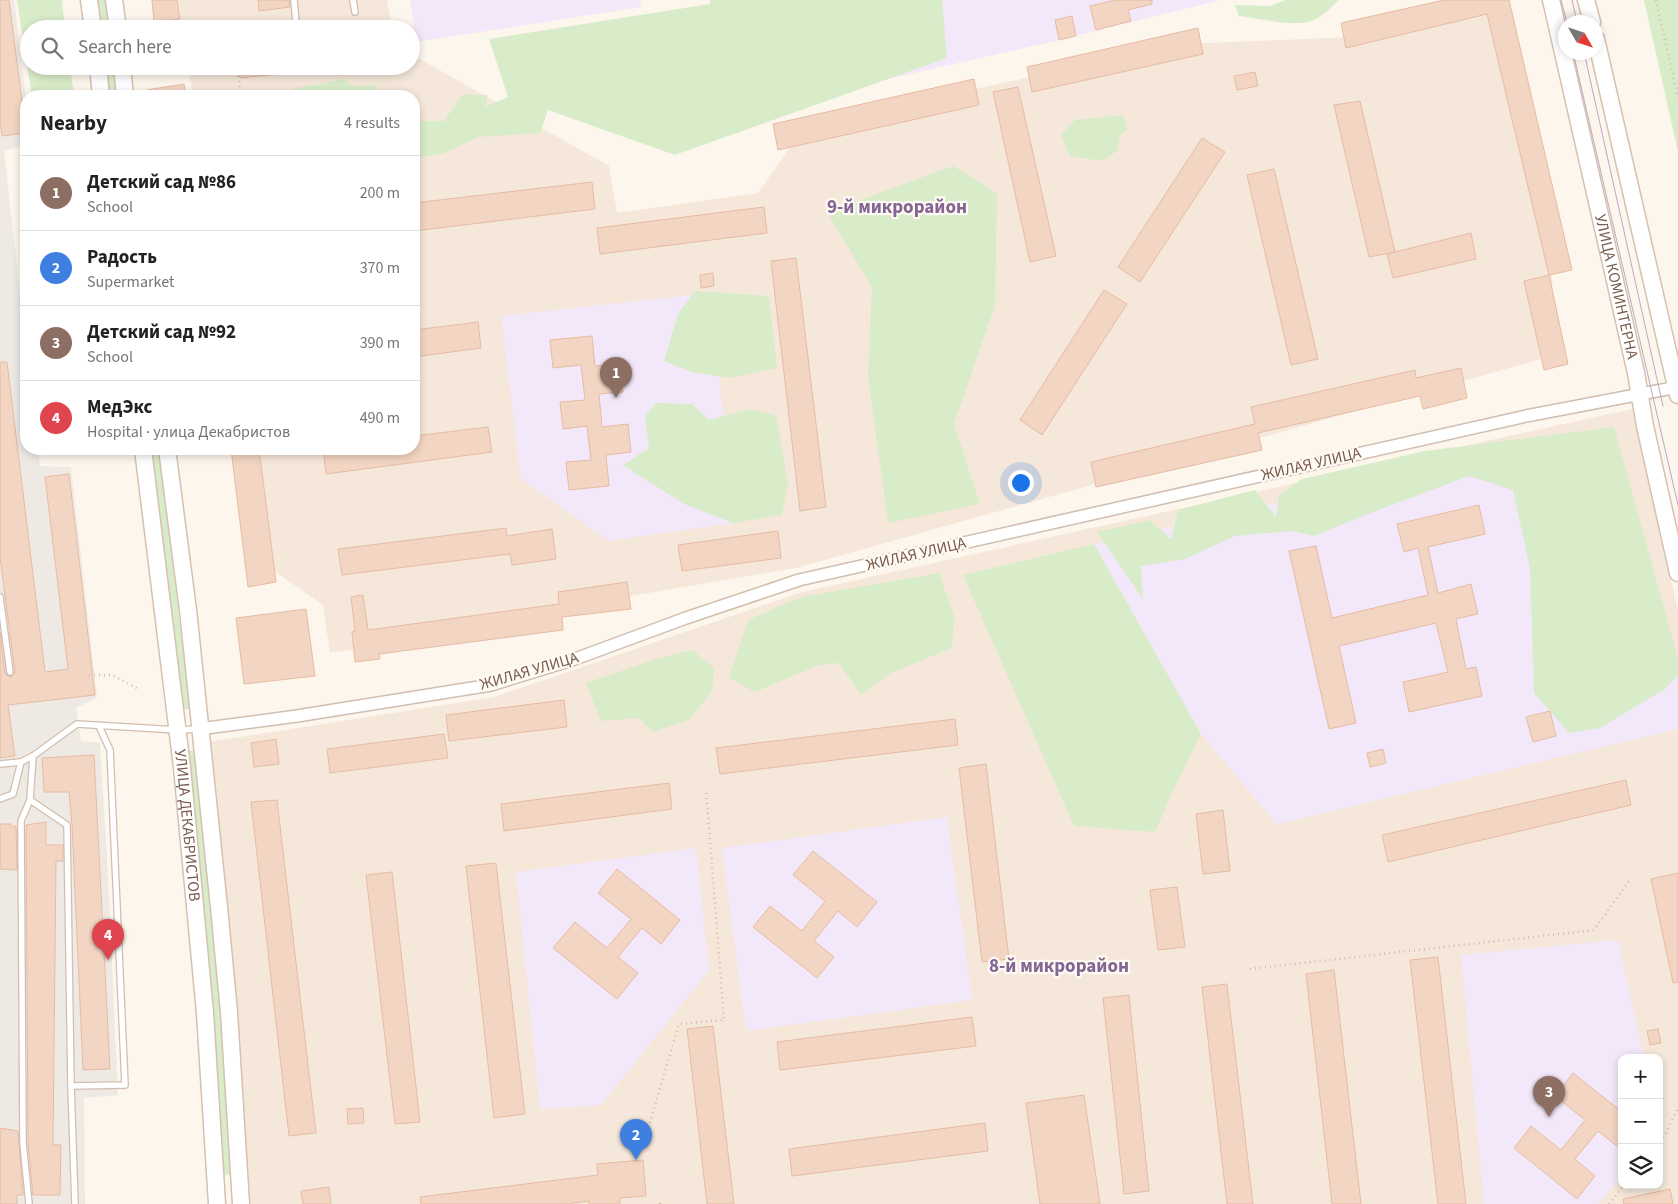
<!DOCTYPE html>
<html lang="en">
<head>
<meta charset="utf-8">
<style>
  body { margin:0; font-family:"Source Sans 3",sans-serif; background:#f2f2f2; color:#222 }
  .controls { position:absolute; right:15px; bottom:15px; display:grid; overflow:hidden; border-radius:10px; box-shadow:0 2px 8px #0003 }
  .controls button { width:45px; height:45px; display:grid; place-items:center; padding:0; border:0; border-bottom:1px solid #e0e0e0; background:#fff; color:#222; font:25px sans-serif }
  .compass { position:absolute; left:1558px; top:15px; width:45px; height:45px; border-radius:50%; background:#fff; box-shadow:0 2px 8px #0003; rotate:129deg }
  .you { position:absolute; left:1020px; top:482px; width:18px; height:18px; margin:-12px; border:4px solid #fff; border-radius:50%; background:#1a73e8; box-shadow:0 0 0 8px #1a73e833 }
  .badge { display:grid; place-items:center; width:32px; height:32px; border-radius:50%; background:#e76f51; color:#fff; font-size:16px; font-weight:700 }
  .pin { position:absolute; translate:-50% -41px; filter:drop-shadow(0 1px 2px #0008) }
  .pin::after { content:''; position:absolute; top:26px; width:18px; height:15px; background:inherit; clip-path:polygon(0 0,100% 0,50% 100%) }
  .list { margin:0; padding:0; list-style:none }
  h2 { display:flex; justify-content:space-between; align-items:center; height:65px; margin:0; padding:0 20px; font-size:21px }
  h2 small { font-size:16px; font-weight:400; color:#767676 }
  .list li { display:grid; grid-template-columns:32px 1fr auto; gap:15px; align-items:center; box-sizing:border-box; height:75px; padding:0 20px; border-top:1px solid #e0e0e0 }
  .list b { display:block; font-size:19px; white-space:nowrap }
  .list p { margin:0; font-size:16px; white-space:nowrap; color:#767676 }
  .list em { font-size:16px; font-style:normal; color:#767676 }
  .icon { flex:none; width:28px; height:28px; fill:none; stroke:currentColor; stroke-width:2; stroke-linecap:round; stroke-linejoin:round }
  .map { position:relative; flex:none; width:1678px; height:1204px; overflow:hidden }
  .search { position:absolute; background:#fff; box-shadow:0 2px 8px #0003; left:20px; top:20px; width:400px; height:55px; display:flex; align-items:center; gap:12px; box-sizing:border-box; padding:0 18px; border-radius:28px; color:#767676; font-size:19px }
  .panel { position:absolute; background:#fff; box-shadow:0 2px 8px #0003; left:20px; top:90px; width:400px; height:365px; border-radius:20px }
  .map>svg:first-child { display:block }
  .residential { fill:#f5e8da; fill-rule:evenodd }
  .industrial { fill:#efe9e4 }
  .education { fill:#f3e8fa }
  .green { fill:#d8ecc9 }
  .building { fill:#f3d5c3; stroke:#e6bba3 }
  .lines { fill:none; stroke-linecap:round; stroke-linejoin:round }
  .lane-casing { stroke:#d1beb0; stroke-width:8 }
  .street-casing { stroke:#d1beb0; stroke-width:14 }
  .secondary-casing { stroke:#d6c0b0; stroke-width:19 }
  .path { stroke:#d9b8a5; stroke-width:2.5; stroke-dasharray:1 4; stroke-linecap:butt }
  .lane { stroke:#fff; stroke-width:5.5 }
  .street { stroke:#fff; stroke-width:11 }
  .secondary { stroke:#fff; stroke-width:16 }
  .tram { stroke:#b9a8c9; stroke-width:1 }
  .labels { text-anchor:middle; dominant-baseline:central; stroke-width:4.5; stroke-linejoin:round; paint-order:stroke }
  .street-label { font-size:16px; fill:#7a5c4d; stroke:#fffaf3 }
  .quarter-label { font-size:19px; font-weight:bold; fill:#846695; stroke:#fffaf3 }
</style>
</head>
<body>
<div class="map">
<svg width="1678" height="1204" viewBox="0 0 1678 1204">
  <rect width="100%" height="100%" fill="#fdf6ec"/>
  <g class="residential">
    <path d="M178 0H387L392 29H182Z"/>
    <path d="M1494 6 1551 248 1555 355 796 568 619 598 414 641 330 653 323 605 266 565 248 449H414V96H193L188 66H411V54L609 166 617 213 758 193 806 125 1185 44 1350 37Z"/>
    <path d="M1632 409 1678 610V1204H249V1182L209 742 494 697 802 592ZM1622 1058H1659V1185H1622Z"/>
  </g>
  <path class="industrial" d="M0 0H14L26 100V145L4 151 26 346V449H38L40 466 71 467 97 698 76 708 81 741 100 743 108 875 118 1095 84 1098 85 1204H0Z"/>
  <g class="education">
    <path d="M410 0H640L641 7 416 42Z"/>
    <path d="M865 0H1221L1055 41 870 83Z"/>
    <path d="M711 293 733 523 609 541 521 479 501 316Z"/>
    <path d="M1614 427 1678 683V729L1277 824 1201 734 1094 544Z"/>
    <path d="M947 817 972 1000 746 1031 722 848Z"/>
    <path d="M696 848 709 970 601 1105 540 1109 516 872Z"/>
    <path d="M1618 940 1644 1058H1622V1176L1598 1204H1484L1461 955Z"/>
  </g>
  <g class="green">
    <path d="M17 0H62L65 29H29V66H70L74 96H32Z"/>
    <path d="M98 0H105L108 29H102Z"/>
    <path d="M710 0H942L947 58 675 155 548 110 540 133 478 137 444 153 414 158V121H444L463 94 488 95 485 107 508 97 489 39 710 4Z"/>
    <path d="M1286 0H1339C1332 6 1323 16 1314 20 1296 28 1259 18 1239 16L1235 5 1269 6Z"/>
    <path d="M1644 0H1678V152Z"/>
    <path d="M106 66H113L117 96H110Z"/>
    <path d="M344 79 352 86 377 85 375 96H293L292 89Z"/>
    <path d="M1123 115 1127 130 1120 135 1117 151 1102 161 1070 156 1061 135 1075 120Z"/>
    <path d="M953 166 997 193 995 305 954 424 980 504 888 523 868 376 872 287 827 212Z"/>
    <path d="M695 291 769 296 777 368 731 378 691 372 664 361 678 314Z"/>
    <path d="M656 403 692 404 709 420 751 409 776 416 788 483 782 515 733 523 684 504 623 465 649 448 645 416Z"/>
    <path d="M1614 427 1678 658V675L1665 689 1600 728 1569 733 1534 693 1530 569 1513 490 1469 476 1365 515 1315 536 1293 531 1235 536 1185 559 1141 566 1143 599 1097 532 1150 520 1171 539 1178 510 1255 490 1276 517 1279 495 1302 479 1425 451Z"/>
    <path d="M152 449H159L190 709H184Z"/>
    <path d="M1094 544 1201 734 1171 795 1155 832 1074 826 963 575Z"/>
    <path d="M939 573 954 616 952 648 891 673 861 695 839 663 819 665 755 692 729 678 748 620 802 597Z"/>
    <path d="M692 650 714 668 712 691 689 720 653 732 639 718 601 721 586 683 656 659Z"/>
    <path d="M188 750 194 751 212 919 233 1174 224 1175 212 989Z"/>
  </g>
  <g class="building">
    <path d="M0 0H9L26 133 2 136 0 120Z"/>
    <path d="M152 0H177L180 19 154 22Z"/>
    <path d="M258 0H289L290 7 259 11Z"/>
    <path d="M1115 0H1152V4L1128 10 1131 21 1096 30 1090 6Z"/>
    <path d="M1444 0H1509L1572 270 1549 275 1487 14 1346 48 1341 23Z"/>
    <path d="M1072 16 1076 36 1059 40 1055 20Z"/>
    <path d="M1198 28 1203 54 1032 92 1027 67Z"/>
    <path d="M238 66H278V74L240 78Z"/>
    <path d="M1255 72 1258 86 1237 90 1234 76Z"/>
    <path d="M974 79 979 105 778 150 773 124Z"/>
    <path d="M184 84 186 96H147V90Z"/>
    <path d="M1018 87 1056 256 1030 262 993 92Z"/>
    <path d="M1360 101 1395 252 1369 257 1334 105Z"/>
    <path d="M1202 138 1225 152 1140 282 1118 267Z"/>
    <path d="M1274 169 1318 359 1291 365 1247 175Z"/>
    <path d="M592 182 595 209 414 231V203Z"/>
    <path d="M764 207 767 233 600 254 597 228Z"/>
    <path d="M1471 233 1476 259 1393 278 1387 254Z"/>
    <path d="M796 258 826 507 800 511 771 261Z"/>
    <path d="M713 273 714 286 701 288 700 275Z"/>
    <path d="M1549 275 1568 364 1544 370 1524 281Z"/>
    <path d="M1104 290 1127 304 1042 435 1020 420Z"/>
    <path d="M478 322 481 348 414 357V330Z"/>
    <path d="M592 336 595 366 619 363 623 392 599 394 602 427 628 424 631 452 606 455 609 486 569 490 566 462 591 460 587 426 563 429 560 402 585 400 581 365 553 368 550 340Z"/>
    <path d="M0 362H7L45 672 68 669 45 477 69 474 95 695 8 705 15 756 0 758V632L5 673 8 676 11 677 15 672 0 557Z"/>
    <path d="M1461 368 1467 398 1423 409 1420 396 1258 433 1262 450 1096 487 1091 462 1255 424 1251 407 1415 370 1416 378Z"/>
    <path d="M488 427 492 452 326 474 323 449H414V436Z"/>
    <path d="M231 449H259L276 582 248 587Z"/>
    <path d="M1479 505 1485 534 1428 547 1438 593 1471 584 1478 614 1456 619 1466 669 1476 667 1482 696 1409 712 1403 682 1448 672 1436 623 1339 646 1356 723 1329 729 1289 551 1316 546 1332 618 1428 595 1418 548 1404 552 1397 524Z"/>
    <path d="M506 528 507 536 552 529 556 559 512 565 510 554 342 575 338 549Z"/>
    <path d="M778 531 781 558 682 571 678 545Z"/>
    <path d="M627 582 631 609 562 617 563 630 379 654 380 659 355 662 352 632 355 631 351 597 363 595 368 630 559 604 558 592Z"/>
    <path d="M306 609 315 676 244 684 236 618Z"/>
    <path d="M564 700 567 727 449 741 446 715Z"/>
    <path d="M1550 711 1556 736 1533 742 1526 717Z"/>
    <path d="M955 719 958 745 720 774 716 748Z"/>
    <path d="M444 734 448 758 330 773 327 749Z"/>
    <path d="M276 739 279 764 254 767 251 743Z"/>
    <path d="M1383 749 1386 763 1370 767 1367 753Z"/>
    <path d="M94 755 110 1069 83 1070 72 825 69 792H44L42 758Z"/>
    <path d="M986 764 1009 959 982 962 959 768Z"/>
    <path d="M1626 780 1631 805 1388 862 1382 835Z"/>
    <path d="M669 783 672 809 504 831 501 804Z"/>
    <path d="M277 800 316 1133 289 1136 251 802Z"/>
    <path d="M1223 810 1230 871 1203 874 1196 814Z"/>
    <path d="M46 822V845H63V861H56L53 1145H61L60 1195H33L28 1143 26 825Z"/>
    <path d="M0 824H11V827L16 826 17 870 0 869Z"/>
    <path d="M813 851 877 902 857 927 838 911 814 941 834 957 817 978 753 927 770 906 802 931 825 901 793 875Z"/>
    <path d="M496 863 525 1114 494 1118 466 866Z"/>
    <path d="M617 869 680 920 661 944 642 928 618 957 638 973 617 999 553 948 575 922 607 948 631 919 598 893Z"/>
    <path d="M392 872 420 1122 395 1124 366 875Z"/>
    <path d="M1678 873V982L1673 983 1651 879Z"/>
    <path d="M1177 887 1185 947 1158 950 1150 890Z"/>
    <path d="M1438 957 1466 1204H1438L1410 960Z"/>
    <path d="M1334 970 1361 1204H1332L1306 974Z"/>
    <path d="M1227 984 1253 1204H1227L1202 987Z"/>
    <path d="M1129 995 1149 1191 1124 1194 1103 998Z"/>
    <path d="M972 1017 976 1046 780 1070 777 1042Z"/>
    <path d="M713 1026 734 1204H707L687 1029Z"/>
    <path d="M1658 1029 1661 1043 1650 1045 1647 1031Z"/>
    <path d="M1573 1073 1622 1112V1150L1598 1131 1575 1159 1595 1176 1577 1199 1514 1148 1531 1126 1561 1150 1585 1120 1555 1096Z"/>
    <path d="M1084 1095 1100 1204H1040L1026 1103Z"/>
    <path d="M363 1108 364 1123 348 1124 347 1109Z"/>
    <path d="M985 1123 988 1151 792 1176 789 1149Z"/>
    <path d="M0 1128 18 1131 23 1195H17V1204H0Z"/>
    <path d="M643 1160 646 1196 620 1198V1204H589V1201L567 1204H421L420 1197 598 1175 597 1164Z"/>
    <path d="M329 1187 331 1204H303L301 1191Z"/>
    <path d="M1670 1189 1673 1204H1624L1623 1199Z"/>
  </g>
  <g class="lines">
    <defs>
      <g id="lane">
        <path d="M294 0 296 22"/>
        <path d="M353 0 355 12"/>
        <path d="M0 597 10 672"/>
        <path d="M0 764 21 762"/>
        <path d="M0 799 13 794 21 762 33 756 77 724 177 730 199 729"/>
        <path d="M30 800 67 825 71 1086 75 1204"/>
        <path d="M71 1086 125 1085 110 750 99 726"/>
        <path d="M29 1204 23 1143 21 821 30 800 33 756"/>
      </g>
      <path id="street" d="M199 729 297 716 491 685 575 659 686 618 799 580 1526 416 1678 387"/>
      <g id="secondary">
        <path d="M89 0 93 29"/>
        <path d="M114 0 118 29"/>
        <path id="s1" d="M1551 0 1636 373 1645 426 1678 573"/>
        <path d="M1586 0 1592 22"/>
        <path d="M1596 39 1678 395"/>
        <path d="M98 66 101 96"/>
        <path d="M122 66 125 96"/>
        <path id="s2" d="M143 449 182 767 205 1013 217 1204"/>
        <path d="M167 449 188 610 219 907 229 1012 241 1204"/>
      </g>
    </defs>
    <use href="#lane" class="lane-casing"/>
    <use href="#street" class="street-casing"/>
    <use href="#secondary" class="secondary-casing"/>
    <g class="path">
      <path d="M1656 0 1678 98"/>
      <path d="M232 27V29"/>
      <path d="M237 66 241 96"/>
      <path d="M89 675H112L140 690"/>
      <path d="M1250 969 1594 930 1629 881"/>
      <path d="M1659 1141 1666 1133 1678 1108"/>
      <path d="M644 1142 679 1024 724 1020 706 789"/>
      <path d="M660 1203V1204"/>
      <path d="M1609 1204 1624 1185"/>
    </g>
    <use href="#lane" class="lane"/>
    <use href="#street" class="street"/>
    <use href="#secondary" class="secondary"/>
    <g class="tram">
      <path d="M1561 0 1567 22"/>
      <path d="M1572 0 1577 22"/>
      <path d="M1573 52 1678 505"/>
      <path d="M1584 52 1663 406"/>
    </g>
  </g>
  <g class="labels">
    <g class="street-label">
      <text stroke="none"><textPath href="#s1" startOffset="294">УЛИЦА КОМИНТЕРНА</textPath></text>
      <text transform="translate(1311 464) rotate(-13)">ЖИЛАЯ УЛИЦА</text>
      <text transform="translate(916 554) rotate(-13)">ЖИЛАЯ УЛИЦА</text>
      <text transform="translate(529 671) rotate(-16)">ЖИЛАЯ УЛИЦА</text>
      <text stroke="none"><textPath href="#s2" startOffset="379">УЛИЦА ДЕКАБРИСТОВ</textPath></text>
    </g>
    <g class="quarter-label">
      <text x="897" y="207">9-й микрорайон</text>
      <text x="1059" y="966">8-й микрорайон</text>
    </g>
  </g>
</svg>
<div class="controls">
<button>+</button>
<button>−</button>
<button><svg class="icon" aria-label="layers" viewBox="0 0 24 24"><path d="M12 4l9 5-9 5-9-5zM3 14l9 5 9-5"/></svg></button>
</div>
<svg class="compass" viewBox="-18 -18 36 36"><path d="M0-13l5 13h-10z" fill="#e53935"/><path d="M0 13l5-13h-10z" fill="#767676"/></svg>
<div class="you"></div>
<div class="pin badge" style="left:616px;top:398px;background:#8d6e63">1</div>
<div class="pin badge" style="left:636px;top:1160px;background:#3f7fe0">2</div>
<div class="pin badge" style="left:1549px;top:1117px;background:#8d6e63">3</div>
<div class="pin badge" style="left:108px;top:960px;background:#e0444e">4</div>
<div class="search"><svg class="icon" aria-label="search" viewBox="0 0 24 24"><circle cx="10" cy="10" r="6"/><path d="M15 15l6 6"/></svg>Search here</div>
<section class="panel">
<h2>Nearby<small>4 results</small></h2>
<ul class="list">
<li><span class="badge" style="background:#8d6e63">1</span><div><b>Детский сад №86</b><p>School</p></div><em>200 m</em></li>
<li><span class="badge" style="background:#3f7fe0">2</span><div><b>Радость</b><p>Supermarket</p></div><em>370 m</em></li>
<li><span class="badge" style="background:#8d6e63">3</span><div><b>Детский сад №92</b><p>School</p></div><em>390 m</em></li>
<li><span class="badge" style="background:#e0444e">4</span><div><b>МедЭкс</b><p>Hospital · улица Декабристов</p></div><em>490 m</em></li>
</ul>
</section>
</div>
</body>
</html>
